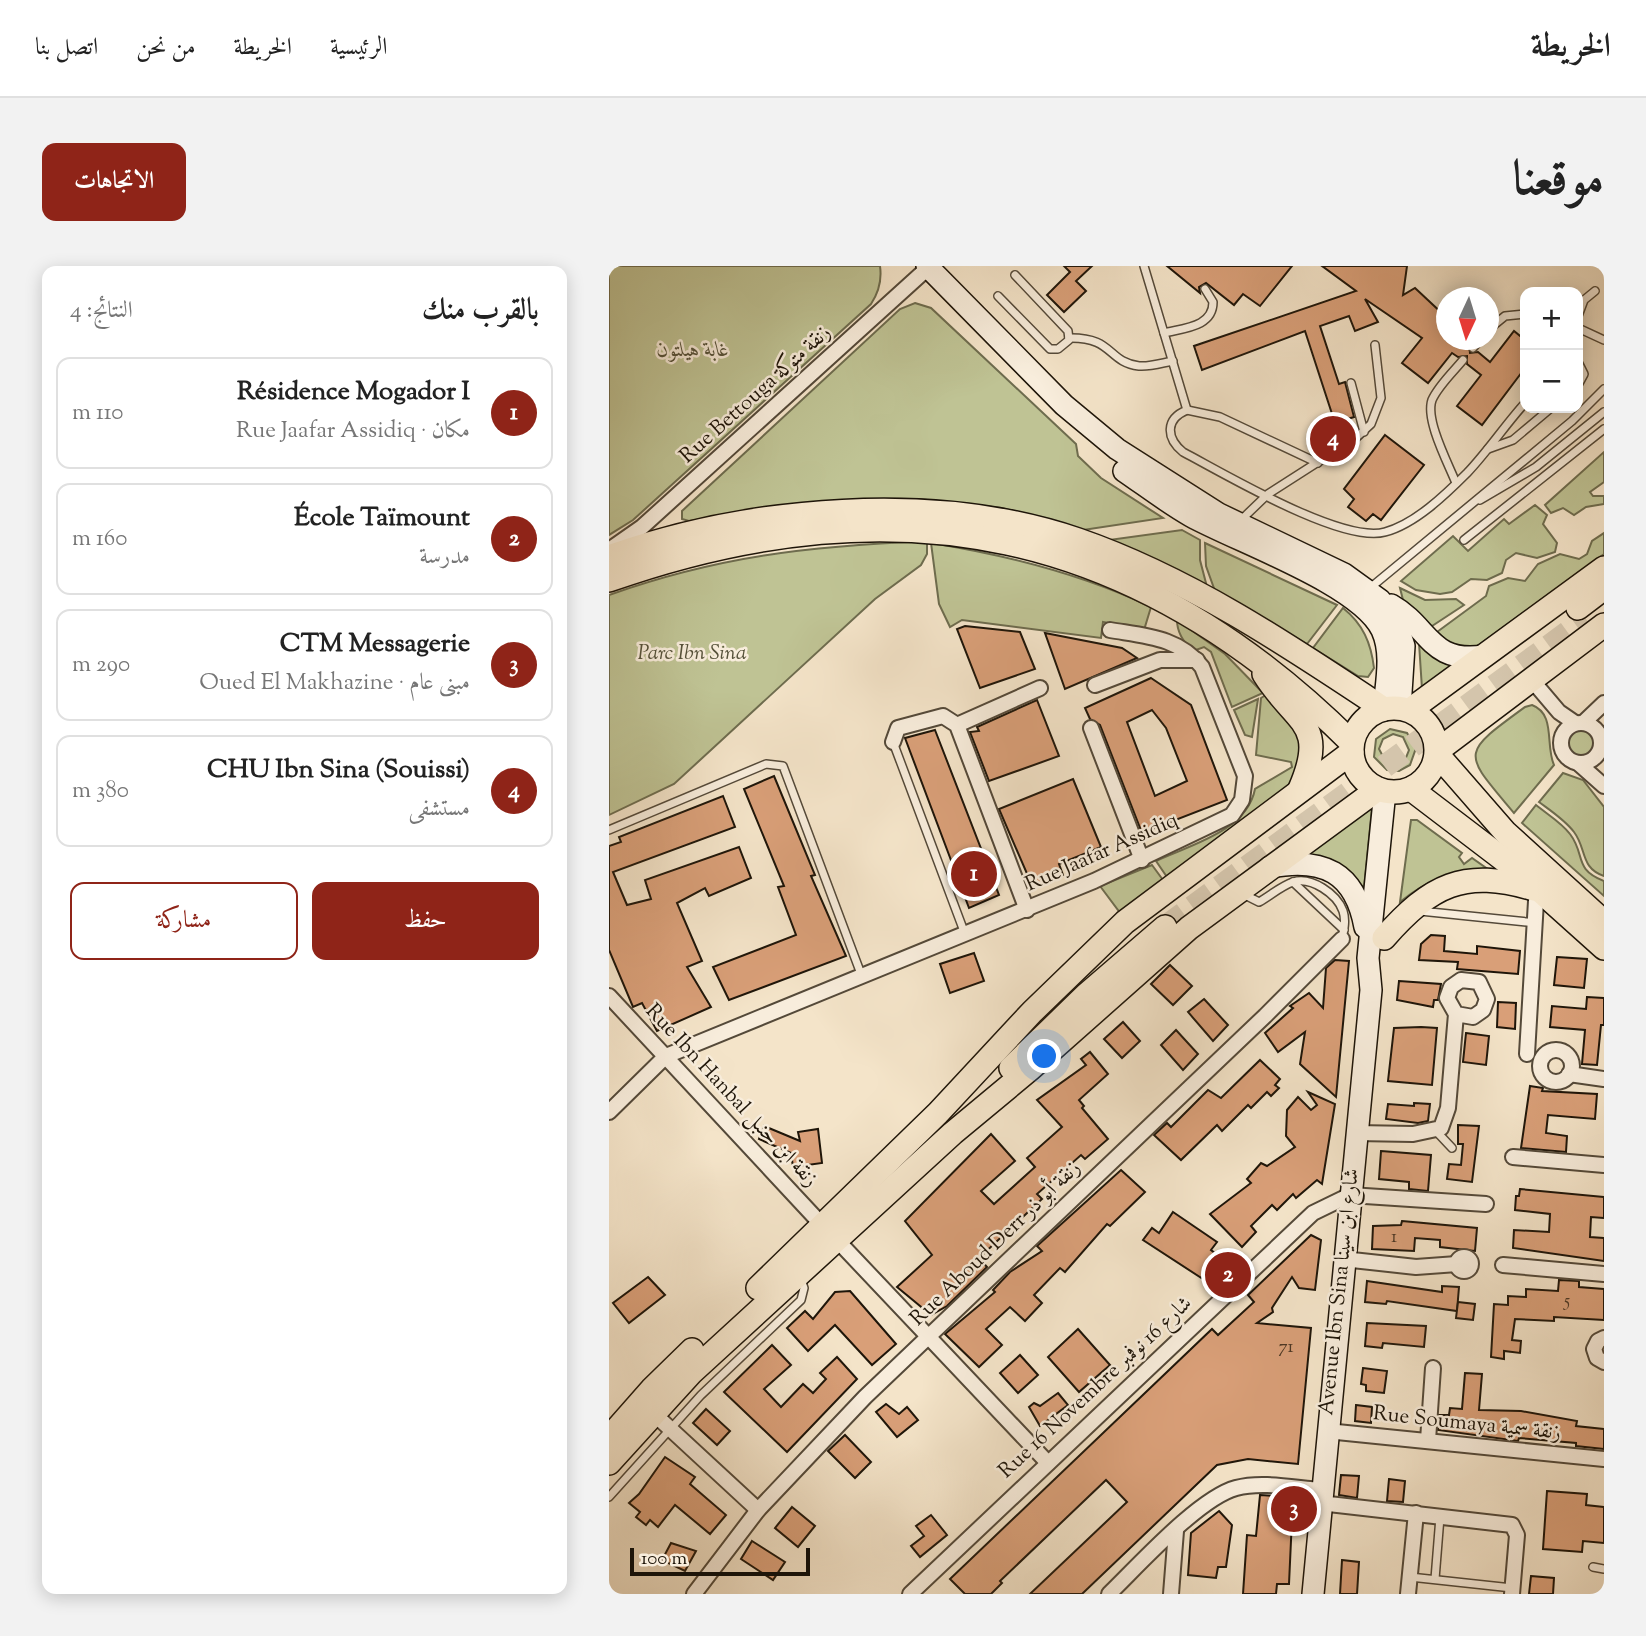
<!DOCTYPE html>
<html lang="ar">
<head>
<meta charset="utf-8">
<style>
  body { margin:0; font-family:"Sorts Mill Goudy",Amiri,serif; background:#f2f2f2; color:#222; direction:rtl }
  .controls { position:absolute; right:21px; top:21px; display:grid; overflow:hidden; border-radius:14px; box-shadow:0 4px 18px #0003 }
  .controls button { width:63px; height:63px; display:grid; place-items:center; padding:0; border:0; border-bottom:2px solid #e0e0e0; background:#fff; color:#222; font:35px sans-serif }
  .compass { position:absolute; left:827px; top:21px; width:63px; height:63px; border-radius:50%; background:#fff; box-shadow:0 4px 18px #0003; rotate:184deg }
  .scale { position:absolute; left:21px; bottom:18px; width:180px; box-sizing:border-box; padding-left:7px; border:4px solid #1e1509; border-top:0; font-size:19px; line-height:24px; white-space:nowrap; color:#1e1509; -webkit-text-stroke:5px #f8eddc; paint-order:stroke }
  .you { position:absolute; left:436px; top:791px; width:24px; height:24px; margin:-18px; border:5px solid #fff; border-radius:50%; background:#1a73e8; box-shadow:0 0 0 10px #1a73e833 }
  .badge { display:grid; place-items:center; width:46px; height:46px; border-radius:50%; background:#8f2418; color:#fff; font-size:23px; font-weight:700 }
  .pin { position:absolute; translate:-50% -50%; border:4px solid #fff; box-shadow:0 2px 7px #0006 }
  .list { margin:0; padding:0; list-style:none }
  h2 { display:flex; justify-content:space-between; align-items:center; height:91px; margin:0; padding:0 28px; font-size:30px }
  h2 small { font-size:23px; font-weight:400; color:#767676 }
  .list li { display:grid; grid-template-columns:46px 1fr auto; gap:21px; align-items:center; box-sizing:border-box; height:112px; margin:0 14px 14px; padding:0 14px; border:2px solid #e0e0e0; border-radius:14px }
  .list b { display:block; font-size:26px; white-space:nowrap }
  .list p { margin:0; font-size:23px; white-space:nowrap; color:#767676 }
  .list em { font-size:23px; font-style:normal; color:#767676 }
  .actions { display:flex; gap:14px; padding:21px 28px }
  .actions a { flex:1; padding:16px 0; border:2px solid #8f2418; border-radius:14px; text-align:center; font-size:24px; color:#8f2418 }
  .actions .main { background:#8f2418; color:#fff }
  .map { position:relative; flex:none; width:995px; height:1328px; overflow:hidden; direction:ltr; border-radius:14px }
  header { display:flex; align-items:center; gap:42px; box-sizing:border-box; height:98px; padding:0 35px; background:#fff; border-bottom:2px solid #e0e0e0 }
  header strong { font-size:33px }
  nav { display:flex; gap:38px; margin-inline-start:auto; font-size:24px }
  .intro { display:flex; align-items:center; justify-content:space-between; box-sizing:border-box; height:168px; padding:0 42px }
  h1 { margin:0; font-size:49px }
  .button { padding:18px 32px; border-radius:14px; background:#8f2418; color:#fff; font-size:24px; font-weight:700 }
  main { display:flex; gap:42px; padding:0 42px }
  aside { flex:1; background:#fff; border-radius:14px; box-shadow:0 4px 18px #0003 }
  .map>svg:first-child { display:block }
  .green { fill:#bfc394; stroke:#6e6c4e; stroke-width:2; fill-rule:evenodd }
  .building { fill:#d99f78; stroke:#1e1509; stroke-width:2; fill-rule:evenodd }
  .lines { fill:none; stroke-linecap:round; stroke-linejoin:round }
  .primary-tunnel { stroke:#d4c5ac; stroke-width:23; stroke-dasharray:23 11; stroke-linecap:butt }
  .service-casing { stroke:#544939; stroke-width:10 }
  .minor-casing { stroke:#544939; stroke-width:18 }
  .secondary-casing { stroke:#1e1509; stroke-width:24 }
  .primary-casing { stroke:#1e1509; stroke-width:26 }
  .service { stroke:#f8eddc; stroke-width:7 }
  .minor { stroke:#f8eddc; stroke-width:14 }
  .secondary { stroke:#f8eddc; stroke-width:21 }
  .primary { stroke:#f4e4c9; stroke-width:23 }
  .labels { text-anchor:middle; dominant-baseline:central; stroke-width:5; stroke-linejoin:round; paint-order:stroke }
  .number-label { font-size:18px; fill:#4d3825 }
  .park-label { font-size:21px; font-style:italic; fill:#56523a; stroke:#f8eddc }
  .street-label { font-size:21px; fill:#1e1509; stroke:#f8eddc }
</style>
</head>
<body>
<header>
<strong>الخريطة</strong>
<nav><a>الرئيسية</a><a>الخريطة</a><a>من نحن</a><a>اتصل بنا</a></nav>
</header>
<div class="intro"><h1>موقعنا</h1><a class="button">الاتجاهات</a></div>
<main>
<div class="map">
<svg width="995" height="1328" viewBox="0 0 995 1328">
  <rect width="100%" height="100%" fill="#f4e4c9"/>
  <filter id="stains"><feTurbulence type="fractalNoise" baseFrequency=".00286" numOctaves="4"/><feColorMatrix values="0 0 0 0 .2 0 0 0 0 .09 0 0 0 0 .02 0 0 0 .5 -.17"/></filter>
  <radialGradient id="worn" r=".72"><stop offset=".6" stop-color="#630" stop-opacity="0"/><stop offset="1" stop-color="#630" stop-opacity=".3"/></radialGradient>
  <g class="green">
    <path d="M0 0H271C273 14 270 26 262 38L24 254 0 269Z"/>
    <path d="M306 37 322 42 467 178 469 190 492 212 554 252 474 264 393 242 309 233 144 245 80 255 73 253V245L291 43Z"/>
    <path d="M995 186V216L981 226 984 230H995V238L977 241 965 249 954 242 942 247 936 239Z"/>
    <path d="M926 239 938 249 934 258 948 277 946 286 928 292 907 287 897 294 893 307 878 314 862 313 843 326 831 328 807 324 792 315 844 270 859 285 895 253 900 258Z"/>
    <path d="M573 264 591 274V294L598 321 500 274Z"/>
    <path d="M995 267V288L867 381H845L828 366 877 330 880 320 899 312 916 315 929 298 951 288 970 293 978 288 983 275Z"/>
    <path d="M318 275V288L312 299 266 333 65 518 0 549V329C110 290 202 280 318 275Z"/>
    <path d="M322 277C397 289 473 308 542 341L535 364 494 356 492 372 353 354 341 361 330 338Z"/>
    <path d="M596 277 728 339 698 378 606 325 597 300Z"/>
    <path d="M791 322 816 334 847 333 855 339 820 362 794 334Z"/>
    <path d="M734 342C754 358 762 377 765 402L759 411 749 410 704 382Z"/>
    <path d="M568 354 616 388 654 427 623 441 602 386 595 381 584 385C574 376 568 367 568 354Z"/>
    <path d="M810 377 825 391 844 400 813 423Z"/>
    <path d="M657 429 681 452 694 480 682 518 558 611 547 595C581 579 638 565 646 523L683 501 682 496 647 489 652 432Z"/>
    <path d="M649 433 643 471 636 469 625 444Z"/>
    <path d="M923 439C947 448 936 479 945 499L905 547C854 486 850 489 916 441Z"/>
    <path d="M781 463 798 467 807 482 801 499 790 505 778 504 765 491 767 473ZM784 468 794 471 800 484 796 494 787 498 777 496 770 483 774 473Z"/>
    <circle cx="972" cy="478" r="15"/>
    <path d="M954 507 974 514 995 541V610C971 602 978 583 965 566 956 554 942 545 930 536Z"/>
    <path d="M927 539C938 548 953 557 961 568 977 589 964 603 995 615V630L913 557Z"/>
    <path d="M761 541 763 542 755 622 739 605 697 588Z"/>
    <path d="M802 554H808L853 587 850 591 855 598 863 592 880 604C844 603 818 614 791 636Z"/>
    <path d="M543 599 554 614 512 648 491 620Z"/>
  </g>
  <g class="building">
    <path d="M455 0H483L467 15 477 25 455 46 438 29 461 6Z"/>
    <path d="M558 0H683L651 40 634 28 625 39 597 17 590 21 591 27Z"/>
    <path d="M713 0H798L794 29 806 22 837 51V74H854L860 78 861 87 869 86 881 96 905 65 916 74V102L873 159 848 140 872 109 858 98V90L849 91 843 87 819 117 793 97 813 72 756 33 769 56 746 65 740 50 711 60 730 118 736 116 745 151 726 157 696 65 593 104 585 80 747 25Z"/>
    <path d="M776 169 815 199 772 254 764 248 757 255 739 241 745 233 735 223Z"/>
    <path d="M356 360 411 366 426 403 371 422 348 363Z"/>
    <path d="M436 367 513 382 528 392 456 423Z"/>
    <path d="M542 412 582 439 618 534 533 567 491 459 481 453 476 442ZM543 444 557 462 578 515 546 530 518 456Z"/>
    <path d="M428 434 450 490 380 515 361 466 370 465 368 461Z"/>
    <path d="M326 464 390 629 360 642 296 472Z"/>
    <path d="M165 510 206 609 202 610 237 690 120 734 104 701 187 669 169 621 175 620 135 523Z"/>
    <path d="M464 513 492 581 450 598 454 609 427 620 422 609 419 610 390 543Z"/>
    <path d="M114 530 126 561 4 606 18 639 42 633 36 614 130 581 142 612 100 630 96 622 68 637 93 695 78 701 102 741 48 765 33 737 24 741 0 684V580L12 576 10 571Z"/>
    <path d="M822 669 836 670 835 685 868 688V680L911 685 909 708 848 703 849 696 810 694 812 678Z"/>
    <path d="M365 687 375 715 341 727 331 698Z"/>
    <path d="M948 691 978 693 975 722 945 719Z"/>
    <path d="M726 694 740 695 727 831 691 798 696 766 669 786 656 767 684 742 681 740 700 727 714 742 717 702Z"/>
    <path d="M561 699 583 720 564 739 542 718Z"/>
    <path d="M790 715 832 718 829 734H825L824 741 788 734Z"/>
    <path d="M978 731 995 732V759H992L988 799 973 798 976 764 941 761 943 740 977 743Z"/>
    <path d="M595 733 619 759 604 775 579 746Z"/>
    <path d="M889 736 907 737 906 763 888 761Z"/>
    <path d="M514 756 531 775 513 792 495 773Z"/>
    <path d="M812 761 828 762 823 819 779 815 785 762Z"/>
    <path d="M567 764 589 788 574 804 552 779Z"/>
    <path d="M857 767 880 770 877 799 854 796Z"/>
    <path d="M481 786 499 808 470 834 475 840 473 842 499 873 476 893 472 889 428 928 433 933 370 992 378 1001 338 1040 322 1049 288 1021 323 989 296 955 382 868 406 895 372 925 385 938 426 901 418 892 453 861 428 834 477 799 472 793Z"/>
    <path d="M651 794 671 813 666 819 670 822 662 830 658 826 642 842 639 839 613 865 608 859 572 894 545 869 558 857 562 861 599 824 612 832Z"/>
    <path d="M921 820 934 822 933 825 988 828 986 853 939 849 937 867 958 870 957 886 912 882Z"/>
    <path d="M699 826 726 838 713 918 708 914 687 932 684 928 668 944 663 939 642 960 647 966 633 981 601 948 642 917 638 913 652 897 658 900 686 881 677 870 678 844 689 831 702 844 708 839Z"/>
    <path d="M805 837 821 838 819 855 809 857 777 853 779 838 805 840Z"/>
    <path d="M849 859 870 860 863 916 838 913 840 898 852 899 854 878H849Z"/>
    <path d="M155 860 191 875 189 866 209 863 213 897 184 901 182 887 150 873Z"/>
    <path d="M772 885 822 889 819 925 800 923V916L770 913Z"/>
    <path d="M512 904 536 926 501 960 498 958 456 1006 451 1002 425 1029 433 1037 416 1055 401 1041 377 1063 393 1079 370 1101 336 1068 386 1026 384 1024 401 1006 433 985 428 980Z"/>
    <path d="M911 923 995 931V952L982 951 981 971 995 972V995L904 982 905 964 940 966 941 948 906 944 907 930H910Z"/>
    <path d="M564 946 608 976 602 984 616 995 600 1017 534 974 543 962 550 967Z"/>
    <path d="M793 955 868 962 866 985 831 981V974L806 972 805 985 763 983 764 960 792 959Z"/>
    <path d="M702 969 712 974 706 1024 690 1022 683 1011 663 1042 664 1046 648 1057 702 1062 689 1198 639 1193 608 1199 473 1328H421L518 1236 497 1214 391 1315 393 1317 382 1328H356L341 1313 603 1063 609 1069 645 1036 639 1029Z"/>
    <path d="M39 1011 56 1029 20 1057 4 1037Z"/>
    <path d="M950 1014 970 1015V1021L995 1023V1054L945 1051V1055L906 1053 903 1074 912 1075 911 1087 895 1085V1093L882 1091 885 1038 899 1039V1030L917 1031V1023L949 1025Z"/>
    <path d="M758 1015 833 1026V1020L850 1021 848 1045 778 1035 777 1038 756 1036Z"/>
    <path d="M241 1025 287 1078 263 1099 226 1059 199 1085 178 1062 196 1045 204 1053 226 1026Z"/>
    <path d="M849 1036 866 1038 864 1054 847 1052Z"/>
    <path d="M758 1057 817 1060 815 1081 774 1077 773 1082 756 1080Z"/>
    <path d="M469 1063 501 1099 470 1126 439 1091Z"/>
    <path d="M163 1079 182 1099 155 1123 172 1141 194 1118 204 1127 217 1113 211 1107 228 1091 248 1113 178 1186 115 1126Z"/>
    <path d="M411 1089 429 1109 409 1127 391 1107Z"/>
    <path d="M754 1102 778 1105 775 1127 757 1125V1119L752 1118Z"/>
    <path d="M856 1107 873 1108 870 1144 912 1145 968 1155 967 1160 995 1163V1183L967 1180V1177L910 1172 909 1175 829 1164 830 1149H840L841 1142 853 1143Z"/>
    <path d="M449 1127 459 1139 431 1160 420 1141 425 1137 431 1140Z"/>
    <path d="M277 1138 290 1148 298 1141 309 1154 288 1171 267 1146Z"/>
    <path d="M747 1139 763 1141 762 1157 746 1155Z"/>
    <path d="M97 1143 121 1165 108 1179 84 1157Z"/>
    <path d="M236 1169 262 1196 246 1212 219 1185Z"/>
    <path d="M56 1191 86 1211 81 1218 117 1249 101 1268 66 1239 49 1261 41 1254 37 1259 27 1251 31 1246 20 1237 30 1228Z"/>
    <path d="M732 1209 750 1210 748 1232 730 1229Z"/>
    <path d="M780 1213 796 1215 794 1236 778 1235Z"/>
    <path d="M938 1225 978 1228 977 1239 995 1241V1277L974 1275 973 1286 934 1283Z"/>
    <path d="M651 1229 684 1231 680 1318H668L667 1328H634L638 1269 647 1270Z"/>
    <path d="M183 1241 206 1260 189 1281 166 1262Z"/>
    <path d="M610 1245 623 1259 617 1301H609L607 1312 579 1309 582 1267Z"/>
    <path d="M322 1249 338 1269 311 1291 302 1280 315 1270 307 1260Z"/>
    <path d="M143 1275 176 1296 164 1314 132 1293Z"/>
    <path d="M62 1277 87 1285 76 1305 53 1294Z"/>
    <path d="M733 1294 750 1296 748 1328H731Z"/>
    <path d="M922 1310 945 1312 944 1328H920Z"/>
  </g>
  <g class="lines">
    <path class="primary-tunnel" d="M556 661 977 353"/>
    <defs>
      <g id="service">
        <path d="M535 0 578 144C556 153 557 172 574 186 616 208 733 278 776 266 806 258 836 229 858 207 879 185 896 159 916 137"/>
        <path d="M389 30 441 83H449L460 74 459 65 406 9"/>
        <path d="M969 50 975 34 986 25"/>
        <path d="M969 62 995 74"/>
        <path d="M880 63 896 50 916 48"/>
        <path d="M555 67C575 62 604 61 604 36L596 23"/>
        <path d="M460 72C505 71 498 96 530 100 541 101 553 97 564 95"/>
        <path d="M864 82 871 74"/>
        <path d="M969 96 975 108 969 119"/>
        <path d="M742 117 755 166"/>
        <path d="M578 144 611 151 709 197"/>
        <path d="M879 183 904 174 942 142"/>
        <path d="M847 217C839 197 816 154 823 134 829 120 844 106 854 94"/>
        <path d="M871 234 927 201 995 146"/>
        <path d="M632 254 659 228 748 171 762 158 772 132 766 79"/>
        <path d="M855 274 995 163"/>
        <path d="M761 322 963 155 995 123"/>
        <path d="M284 476 356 668"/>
        <path d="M0 564 157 498 174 500 252 708"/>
        <path d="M684 616 735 664"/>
        <path d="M632 627 650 636C661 630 672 620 684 616 702 610 728 628 734 645 737 654 735 663 733 673"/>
        <path d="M811 645 928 657"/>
        <path d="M827 865 843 882"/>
        <path d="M0 1231 92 1129 192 1034 195 1022 191 1010"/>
        <path d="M984 1301 995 1303"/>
        <path d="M801 1311 903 1322"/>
        <path d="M826 1313 831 1251"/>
      </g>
      <g id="minor">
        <path d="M0 284 33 261 321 0"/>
        <path d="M922 413 950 446 966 457"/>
        <path d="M486 419 551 394H588"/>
        <circle cx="972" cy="477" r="20"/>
        <path d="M974 457 995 437"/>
        <path d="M348 459 431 422"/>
        <path d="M482 462 533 594"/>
        <path d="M284 476 289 462 334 450 348 459 418 644"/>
        <path d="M969 497 995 520"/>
        <path d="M0 730 214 960"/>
        <circle cx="947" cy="800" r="16"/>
        <path d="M918 788 927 635 931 625"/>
        <path d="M960 808 995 813"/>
        <path d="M0 846 57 790 485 615 623 549 633 534 636 510 593 401C570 371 536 370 501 364"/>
        <path d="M747 867 804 868 832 862 839 842 847 748 864 751 874 744 878 733 870 716 852 714 842 721 838 732 847 748"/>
        <path d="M904 891 995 899"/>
        <path d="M226 972 439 1197"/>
        <circle cx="855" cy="998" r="7"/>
        <path d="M734 993 807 1001 848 998"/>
        <path d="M894 999 995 1008"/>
        <path d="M995 1072 989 1075 985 1083 988 1092 995 1096"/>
        <path d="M43 1146 149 1244"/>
        <path d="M718 1165 995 1193"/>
        <path d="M819 1174 824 1102"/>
        <path d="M711 1237 903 1259 908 1269 903 1328"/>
        <path d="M85 1328 149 1244 256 1131 656 750 733 673"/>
        <path d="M301 1328 704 947 741 929 877 938"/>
        <path d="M500 1328C529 1300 590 1232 627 1222 653 1215 685 1222 712 1224"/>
        <path d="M562 1328 567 1265"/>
        <path d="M799 1328 807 1247"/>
      </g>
      <g id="secondary">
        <path d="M318 0 455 139 508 183 610 248 735 308 771 334 787 356 795 380 791 442"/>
        <path d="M515 205C537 220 559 237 582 250 629 276 751 318 773 364 784 388 777 417 775 443"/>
        <path d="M782 339C821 361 820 398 875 390"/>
        <path d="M661 601C714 591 746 606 756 661"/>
        <path d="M704 1328 762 724 759 692 776 525"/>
      </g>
      <g id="primary">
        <path d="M0 291C141 241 326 225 469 274 579 312 679 379 775 443"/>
        <path d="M0 314C287 213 527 262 743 477"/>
        <path d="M969 342 995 322"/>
        <path d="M655 408C686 458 720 456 691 523"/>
        <circle cx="785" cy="484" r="42"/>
        <path d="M801 444 995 302"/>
        <path d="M828 485 995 359"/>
        <path d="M828 488 896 566 995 656"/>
        <path d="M802 523 907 603 995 682"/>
        <path d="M775 672C822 619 854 602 925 623"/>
        <path d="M402 802 477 729 556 661"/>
        <path d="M149 1022 329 847 423 746 516 656 743 486"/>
        <path d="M0 1172 43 1123 83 1084"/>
        <path d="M0 1197 82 1107 344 867 421 803 580 662 769 523"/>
      </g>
    </defs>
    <use href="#service" class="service-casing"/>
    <use href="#minor" class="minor-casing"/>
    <use href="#secondary" class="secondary-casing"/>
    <use href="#primary" class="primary-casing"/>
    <use href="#service" class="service"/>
    <use href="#minor" class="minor"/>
    <use href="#secondary" class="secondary"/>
    <use href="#primary" class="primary"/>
  </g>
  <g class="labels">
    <g class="number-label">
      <text x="785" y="972">1</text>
      <text x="958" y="1036">5</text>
      <text x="677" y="1082">71</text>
    </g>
    <g class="park-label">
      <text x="84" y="85">غابة هيلتون</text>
      <text x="83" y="388">Parc Ibn Sina</text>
    </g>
    <g class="street-label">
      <text transform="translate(147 129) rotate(-42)">Rue Bettouga زنقة متوكة</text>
      <text transform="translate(493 587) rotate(-24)">Rue Jaafar Assidiq</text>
      <text transform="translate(122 830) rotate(47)">Rue Ibn Hanbal زنقة ابن حنبل</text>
      <text transform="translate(387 978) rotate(-44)">Rue Aboud Derr زنقة أبو ذر</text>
      <text transform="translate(731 1026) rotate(-84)">Avenue Ibn Sina شارع ابن سينا</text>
      <text transform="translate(487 1122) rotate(-43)">Rue 16 Novembre شارع 16 نوفمبر</text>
      <text transform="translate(858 1158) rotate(6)">Rue Soumaya زنقة سمية</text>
    </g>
  </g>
  <rect width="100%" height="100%" filter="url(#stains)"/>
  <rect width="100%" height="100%" fill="url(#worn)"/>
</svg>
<div class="controls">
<button>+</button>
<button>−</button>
</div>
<svg class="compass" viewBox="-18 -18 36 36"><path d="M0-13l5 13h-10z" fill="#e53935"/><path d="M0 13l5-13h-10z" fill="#767676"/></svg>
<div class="scale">100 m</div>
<div class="you"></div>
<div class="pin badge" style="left:365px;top:608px">1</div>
<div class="pin badge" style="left:619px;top:1009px">2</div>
<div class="pin badge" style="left:685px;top:1243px">3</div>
<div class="pin badge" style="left:724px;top:173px">4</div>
</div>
<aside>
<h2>بالقرب منك<small>النتائج: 4</small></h2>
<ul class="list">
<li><span class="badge">1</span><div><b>Résidence Mogador I</b><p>مكان · Rue Jaafar Assidiq</p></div><em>110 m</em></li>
<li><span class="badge">2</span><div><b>École Taïmount</b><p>مدرسة</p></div><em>160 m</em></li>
<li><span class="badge">3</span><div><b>CTM Messagerie</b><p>مبنى عام · Oued El Makhazine</p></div><em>290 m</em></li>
<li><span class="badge">4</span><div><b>CHU Ibn Sina (Souissi)</b><p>مستشفى</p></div><em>380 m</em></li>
</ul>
<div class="actions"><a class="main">حفظ</a><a>مشاركة</a></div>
</aside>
</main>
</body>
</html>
